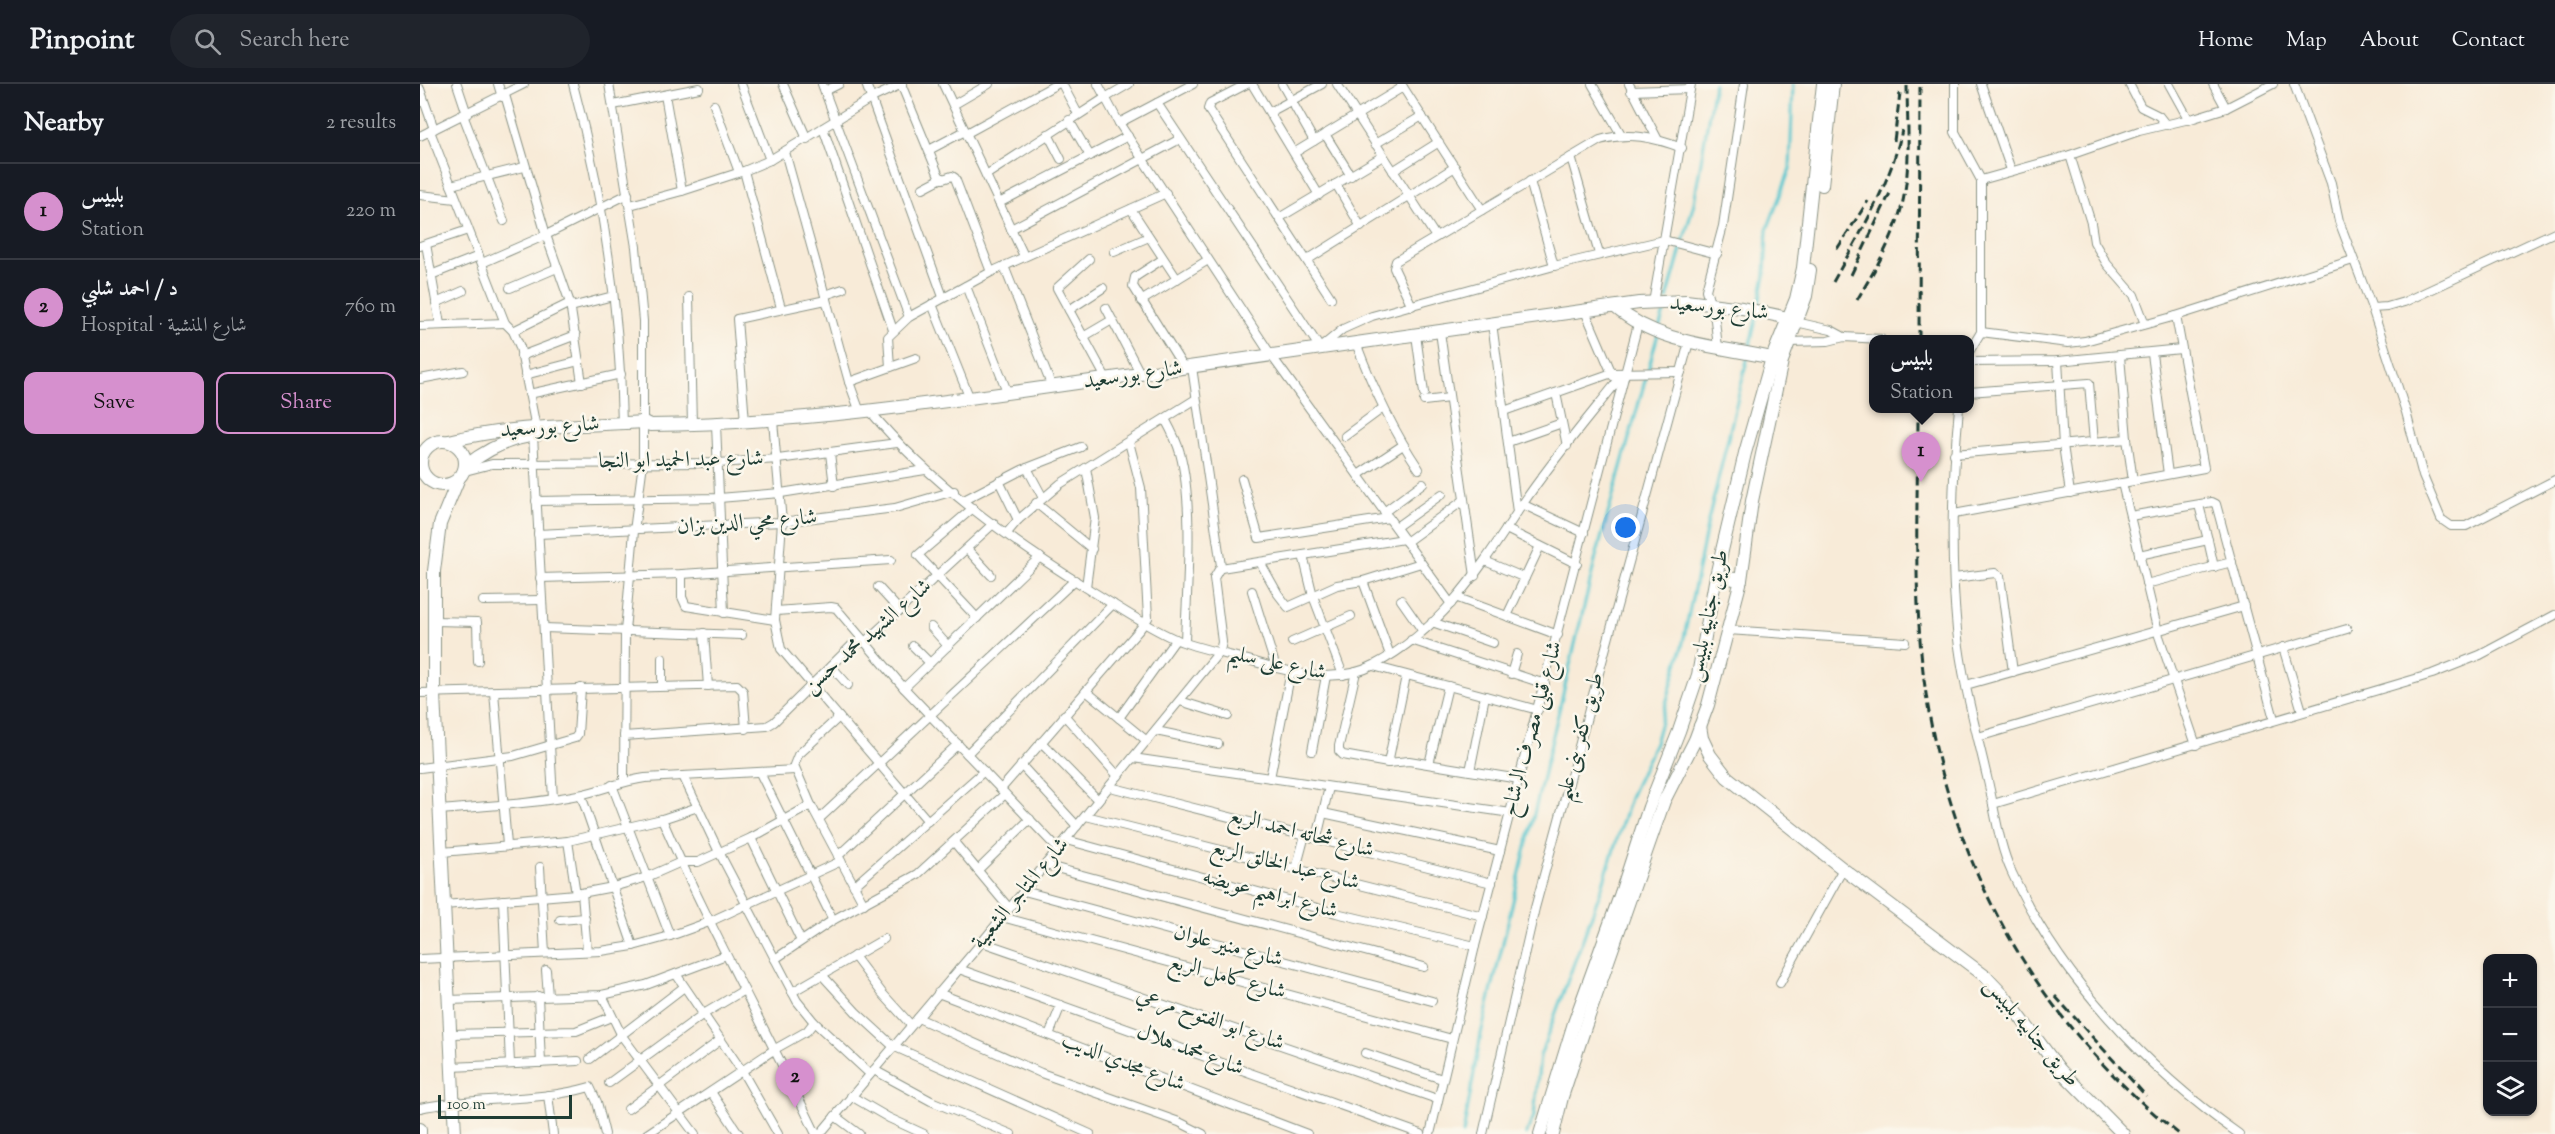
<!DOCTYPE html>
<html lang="en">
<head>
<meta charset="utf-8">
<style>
  body { margin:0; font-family:"Sorts Mill Goudy",Amiri,serif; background:#20242c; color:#f1f3f6 }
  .controls { position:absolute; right:18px; bottom:18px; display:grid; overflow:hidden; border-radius:12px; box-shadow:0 2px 4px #0004 }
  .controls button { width:54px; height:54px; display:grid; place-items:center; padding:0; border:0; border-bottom:2px solid #363941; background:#171b24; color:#f1f3f6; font:30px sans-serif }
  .scale { position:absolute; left:18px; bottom:15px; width:134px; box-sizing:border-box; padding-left:6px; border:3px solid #1f3d34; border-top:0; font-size:16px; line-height:21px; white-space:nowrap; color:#1f3d34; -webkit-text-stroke:4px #fbf7ec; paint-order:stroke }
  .you { position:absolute; left:1206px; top:444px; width:21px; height:21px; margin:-15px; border:4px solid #fff; border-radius:50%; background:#1a73e8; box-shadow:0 0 0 9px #1a73e833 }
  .badge { display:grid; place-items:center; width:39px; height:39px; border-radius:50%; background:#d690ce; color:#111; font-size:20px; font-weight:700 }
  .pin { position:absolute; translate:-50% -50px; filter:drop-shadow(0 2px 3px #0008) }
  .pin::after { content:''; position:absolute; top:32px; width:21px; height:18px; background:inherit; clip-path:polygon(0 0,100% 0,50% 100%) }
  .popup { position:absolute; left:1449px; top:251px; width:105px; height:78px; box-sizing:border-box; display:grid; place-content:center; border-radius:12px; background:#171b24; filter:drop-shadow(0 2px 4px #0005); font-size:20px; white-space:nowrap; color:#9ea1a6 }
  .popup b { font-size:22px; color:#f1f3f6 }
  .popup::after { content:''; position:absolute; left:50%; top:100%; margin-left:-12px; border:12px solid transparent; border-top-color:#171b24 }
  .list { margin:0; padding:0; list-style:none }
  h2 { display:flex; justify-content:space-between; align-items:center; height:78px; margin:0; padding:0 24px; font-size:26px }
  h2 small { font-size:20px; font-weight:400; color:#9ea1a6 }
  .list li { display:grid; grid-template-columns:39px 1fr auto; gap:18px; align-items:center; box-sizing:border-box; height:96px; padding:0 24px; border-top:2px solid #363941 }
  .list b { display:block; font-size:22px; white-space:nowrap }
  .list p { margin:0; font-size:20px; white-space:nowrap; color:#9ea1a6 }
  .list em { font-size:20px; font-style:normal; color:#9ea1a6 }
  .actions { display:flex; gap:12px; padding:18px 24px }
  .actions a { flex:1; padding:14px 0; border:2px solid #d690ce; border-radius:12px; text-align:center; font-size:21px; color:#d690ce }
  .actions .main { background:#d690ce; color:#111 }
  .icon { flex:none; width:33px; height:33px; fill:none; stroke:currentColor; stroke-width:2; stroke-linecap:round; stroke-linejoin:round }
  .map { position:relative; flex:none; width:2135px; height:1050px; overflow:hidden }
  header { display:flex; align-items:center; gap:36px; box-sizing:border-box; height:84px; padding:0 30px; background:#171b24; border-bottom:2px solid #363941 }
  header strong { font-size:28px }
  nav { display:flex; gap:33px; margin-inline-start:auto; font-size:21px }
  .search { width:420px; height:54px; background:#20242c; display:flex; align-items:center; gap:15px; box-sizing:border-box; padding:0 21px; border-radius:33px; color:#9ea1a6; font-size:22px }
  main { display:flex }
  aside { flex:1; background:#171b24 }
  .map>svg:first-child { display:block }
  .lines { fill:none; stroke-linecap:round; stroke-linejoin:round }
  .stream { stroke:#5bc8d0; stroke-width:3 }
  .street-casing { stroke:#8c9486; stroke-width:10 }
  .secondary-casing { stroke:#8c9486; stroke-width:14 }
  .street { stroke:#fff; stroke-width:8 }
  .secondary { stroke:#fff; stroke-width:12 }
  .rail { stroke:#1f3d34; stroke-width:3; stroke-dasharray:9 4.5; stroke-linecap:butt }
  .labels { text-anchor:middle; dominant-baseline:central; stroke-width:5; stroke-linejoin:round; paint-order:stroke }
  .street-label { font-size:22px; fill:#1f3d34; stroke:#fbf7ec }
</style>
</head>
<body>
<header>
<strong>Pinpoint</strong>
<div class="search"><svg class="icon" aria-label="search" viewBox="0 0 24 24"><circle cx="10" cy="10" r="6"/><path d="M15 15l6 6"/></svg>Search here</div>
<nav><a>Home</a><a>Map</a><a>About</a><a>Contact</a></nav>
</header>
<main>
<aside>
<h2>Nearby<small>2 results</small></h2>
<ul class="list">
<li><span class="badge">1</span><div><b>بلبيس</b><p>Station</p></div><em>220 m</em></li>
<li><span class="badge">2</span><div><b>د / احمد شلبي</b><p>Hospital · شارع المنشية</p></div><em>760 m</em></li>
</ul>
<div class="actions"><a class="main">Save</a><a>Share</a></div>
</aside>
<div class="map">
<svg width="2135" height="1050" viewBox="0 0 2135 1050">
  <rect width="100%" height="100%" fill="#fbf7ec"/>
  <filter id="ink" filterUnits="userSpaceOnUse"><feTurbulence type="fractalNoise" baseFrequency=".0167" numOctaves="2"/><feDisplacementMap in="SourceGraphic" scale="12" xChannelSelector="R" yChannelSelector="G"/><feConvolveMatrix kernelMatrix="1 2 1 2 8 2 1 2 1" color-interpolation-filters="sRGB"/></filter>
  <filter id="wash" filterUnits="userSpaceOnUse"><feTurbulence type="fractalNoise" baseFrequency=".008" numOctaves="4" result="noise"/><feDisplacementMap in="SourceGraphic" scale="24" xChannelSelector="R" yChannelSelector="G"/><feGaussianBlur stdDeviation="1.35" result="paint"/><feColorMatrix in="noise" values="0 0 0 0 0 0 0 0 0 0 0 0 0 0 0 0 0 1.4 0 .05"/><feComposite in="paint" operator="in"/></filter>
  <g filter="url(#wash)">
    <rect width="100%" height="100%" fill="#f8ebd8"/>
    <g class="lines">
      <g class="stream">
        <path d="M1247 215 1274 119 1294 0"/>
        <path d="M1338 224 1345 191 1347 146 1370 85 1373 0"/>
        <path d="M1239 244 1246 222"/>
        <path d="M1329 265 1337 231"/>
        <path d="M1043 1050 1061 950 1176 473 1238 250"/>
        <path d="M1106 1050 1114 1032 1120 972 1182 803 1211 711 1235 659 1262 563 1288 437 1328 272"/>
      </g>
    </g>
  </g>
  <g filter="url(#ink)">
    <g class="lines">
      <defs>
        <g id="street">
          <path d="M37 0 47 30"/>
          <path d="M78 0 82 13"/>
          <path d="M153 0C183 111 200 225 202 340"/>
          <path d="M189 0 216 163 223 237V379L214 447 205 547 204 697"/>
          <path d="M321 0 350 76"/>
          <path d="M363 0 387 55"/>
          <path d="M402 0 489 233"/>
          <path d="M446 0 523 213"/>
          <path d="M481 0 519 92 523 95 532 92 535 94 571 188"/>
          <path d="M523 0 604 172"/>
          <path d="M642 0 658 30"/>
          <path d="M678 0 699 39 851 271 1031 520"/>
          <path d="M827 0 790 19 788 25 911 214"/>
          <path d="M832 0 899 111"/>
          <path d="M862 0 894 57"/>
          <path d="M917 0 1016 153"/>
          <path d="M981 0 1062 126"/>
          <path d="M1172 0 1202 52"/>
          <path d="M1209 0 1237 54"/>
          <path d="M1535 0V48L1561 96 1650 71 1719 47 1774 34 1806 24 1853 0"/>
          <path d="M1561 0 1591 86"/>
          <path d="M1709 0 1721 23 1739 32 1746 41"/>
          <path d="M1749 0 1769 36"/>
          <path d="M1793 0 1806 24"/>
          <path d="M1874 0 1911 99 1919 137 1952 224 1986 328 2003 392 2021 435 2031 442H2046L2135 396"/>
          <path d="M0 5 14 45"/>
          <path d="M405 7 419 0"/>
          <path d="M1211 7 1270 5"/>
          <path d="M85 11 126 151 150 219 162 299"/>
          <path d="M245 11 262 107"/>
          <path d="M737 19 900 264 923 245 952 232 1134 182 1244 156 1297 170"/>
          <path d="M193 21 279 4"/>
          <path d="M294 21 319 88"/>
          <path d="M533 21 569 0"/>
          <path d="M850 28 902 0"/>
          <path d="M43 31 84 137"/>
          <path d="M649 36 670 72"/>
          <path d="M699 39 773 0"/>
          <path d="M403 44 473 246"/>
          <path d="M10 47 85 239 93 247 100 263 116 344"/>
          <path d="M547 49 637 0"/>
          <path d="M628 50 641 75"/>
          <path d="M905 50 931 92"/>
          <path d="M0 52 104 0"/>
          <path d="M955 60 1002 32"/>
          <path d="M509 66 545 47"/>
          <path d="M365 68 429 298 440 328"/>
          <path d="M874 69 983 3"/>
          <path d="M1650 71 1671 139 1674 158 1687 180 1714 211 1725 240"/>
          <path d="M1151 73 1179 170"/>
          <path d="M324 87 361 224"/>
          <path d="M973 87 1019 58"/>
          <path d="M566 91 685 14 709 0"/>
          <path d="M1110 97 1134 182"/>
          <path d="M916 100 941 143"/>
          <path d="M31 101 104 83"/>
          <path d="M503 104 522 94"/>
          <path d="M0 111 36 115"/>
          <path d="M579 119 708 52"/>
          <path d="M210 121 262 107 324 87 350 76 452 14 482 0"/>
          <path d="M711 125 757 195"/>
          <path d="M859 134 963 72"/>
          <path d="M591 145 760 55"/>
          <path d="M6 160 20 240"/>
          <path d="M0 162 48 146"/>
          <path d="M694 168 729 153"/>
          <path d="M669 175 637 204 687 296"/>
          <path d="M743 175 715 193 713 202 764 284"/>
          <path d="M887 176 1035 83"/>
          <path d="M62 179 126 151 208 110"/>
          <path d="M584 182 632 303"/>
          <path d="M11 191 59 172"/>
          <path d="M546 202 588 310"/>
          <path d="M90 204 137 184"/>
          <path d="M405 211 423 205"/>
          <path d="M269 213 272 341"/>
          <path d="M721 217 788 176"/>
          <path d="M16 219 43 207"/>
          <path d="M1233 219 1271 0"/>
          <path d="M512 220 550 315"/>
          <path d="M992 222 974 184 976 177 1180 56C1209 48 1233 53 1262 64"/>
          <path d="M151 223 193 212"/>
          <path d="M686 224 721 291"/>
          <path d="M1952 224 1967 223 1984 218 2135 148"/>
          <path d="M649 226 683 204"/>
          <path d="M1165 227 1193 292"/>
          <path d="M1376 238 1411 246 1424 253"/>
          <path d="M1072 239 1097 428"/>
          <path d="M0 242 85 239"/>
          <path d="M93 247 150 219"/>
          <path d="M1020 248 1055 492"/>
          <path d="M1561 248 1648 259 1665 257 1756 232 1933 176"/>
          <path d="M996 251 1004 309"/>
          <path d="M663 253 692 236"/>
          <path d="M1368 258 1408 257 1424 253 1461 255"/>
          <path d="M936 259C953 304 972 345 999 385"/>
          <path d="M1298 264 1295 236 1286 206 1303 142 1324 0"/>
          <path d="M1549 268 1561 248V96"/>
          <path d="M1732 270 1748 390"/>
          <path d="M101 272 156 251"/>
          <path d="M1700 272 1707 355 1713 397"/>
          <path d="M1638 277 1643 361 1650 409"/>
          <path d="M1549 278 1638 277 1761 265"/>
          <path d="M470 283 468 253 489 233 571 188 746 109"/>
          <path d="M105 291 159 277"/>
          <path d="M0 295 43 287"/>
          <path d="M429 298 496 274"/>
          <path d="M1549 308 1669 299 1674 358"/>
          <path d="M1136 309 1147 362"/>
          <path d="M109 310 201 290"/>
          <path d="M1004 317 1029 314"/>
          <path d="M1539 324C1532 397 1530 473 1537 546 1542 596 1556 645 1567 693 1575 725 1578 759 1592 789 1639 892 1727 986 1819 1050"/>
          <path d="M450 327C510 399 590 456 670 506 695 521 727 543 755 555 778 565 809 570 835 578 872 589 917 601 954 581 1024 544 1060 484 1102 421 1132 376 1170 332 1204 289"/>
          <path d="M1084 327 1192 289 1261 288"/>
          <path d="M745 335C751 346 757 357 760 369 774 420 767 503 765 557"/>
          <path d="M353 337 362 438 355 536 361 565 508 737"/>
          <path d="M325 338 317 235 406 216"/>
          <path d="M296 340 304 529"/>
          <path d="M113 351 133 715"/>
          <path d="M925 352 963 324"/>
          <path d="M1088 358 1142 339"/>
          <path d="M410 369 414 402"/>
          <path d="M1534 370 1707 355"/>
          <path d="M607 384 623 414"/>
          <path d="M45 387 72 380 298 379 358 375 477 359"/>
          <path d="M938 391 983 361"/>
          <path d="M822 395 839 454 969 434"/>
          <path d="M579 397 598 436"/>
          <path d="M1702 399 1739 552 1776 661"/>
          <path d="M544 416 602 386 661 363"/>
          <path d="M116 417 299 414 361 409 505 386"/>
          <path d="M616 419 672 465"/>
          <path d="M1102 420 1164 449"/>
          <path d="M553 424 498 471 557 534"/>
          <path d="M964 428 1003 399"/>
          <path d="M1534 430 1784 384 1756 232"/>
          <path d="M1710 432 1792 418 1796 420 1854 635"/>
          <path d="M976 443 1022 410"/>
          <path d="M1086 445 1157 480"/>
          <path d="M587 449 598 436 640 400 776 315"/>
          <path d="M118 450 362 438 475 424 534 407"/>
          <path d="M1788 456 1794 483"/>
          <path d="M986 458 1044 416"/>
          <path d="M547 465 571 491"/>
          <path d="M883 471 893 512 923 591"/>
          <path d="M1719 471 1788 456 1779 421"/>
          <path d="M1065 477 1105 494"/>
          <path d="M840 478 858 510 868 523 917 501 943 497 1001 479"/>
          <path d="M801 484 984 455"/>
          <path d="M262 490V513L266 522 355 536"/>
          <path d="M120 494 262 490 471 476"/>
          <path d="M1534 494 1575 489 1580 492 1593 588"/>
          <path d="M943 497 970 571"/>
          <path d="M1726 500 1812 478"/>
          <path d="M458 503 480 527"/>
          <path d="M666 503 675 434 666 384"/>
          <path d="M832 507 856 584"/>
          <path d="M1038 514 1138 551"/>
          <path d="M981 516 1002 546"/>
          <path d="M63 517 121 516"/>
          <path d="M356 527 411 523 416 524 484 604 638 765"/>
          <path d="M1087 532 1120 462"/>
          <path d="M14 537 57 538 58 577"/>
          <path d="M1012 538 1073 559"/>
          <path d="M511 543 528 562"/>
          <path d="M124 544 322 551"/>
          <path d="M1308 546 1485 558"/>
          <path d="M284 549 288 602"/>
          <path d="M991 556 1125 600"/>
          <path d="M872 558 931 532"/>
          <path d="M493 562 510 579"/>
          <path d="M1863 563 1882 627"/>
          <path d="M242 574V602"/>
          <path d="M411 582 428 601"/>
          <path d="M953 582 1118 626"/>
          <path d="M936 588 919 662V667L923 671 968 679 989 677 1099 695"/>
          <path d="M1091 590 1097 570"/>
          <path d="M1546 601 1824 522"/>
          <path d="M484 604 620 473"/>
          <path d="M666 607 727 657"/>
          <path d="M74 608 87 761"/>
          <path d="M0 609 317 601 323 607 326 645"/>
          <path d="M760 617 808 632"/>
          <path d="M644 631 698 692"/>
          <path d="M419 633 378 671 374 681 391 721 444 820"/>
          <path d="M699 634 756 555"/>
          <path d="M736 647 798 660"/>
          <path d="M204 652 347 642 354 638 433 560 445 558 574 439"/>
          <path d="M1558 653 1927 545"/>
          <path d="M621 658 678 716"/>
          <path d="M892 667 906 592"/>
          <path d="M547 670 693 520"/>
          <path d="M713 674 1091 729"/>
          <path d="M968 679 986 592"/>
          <path d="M1009 680 1028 602"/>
          <path d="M601 681 657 742"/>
          <path d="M0 684 93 672 155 654 158 650 161 604"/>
          <path d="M1050 687 1065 612"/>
          <path d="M340 689 413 836"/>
          <path d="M264 694 299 768 377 917 394 938 450 990"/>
          <path d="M850 694 871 587"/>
          <path d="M192 701 250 852"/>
          <path d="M690 703 1072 799"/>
          <path d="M581 705 720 545 728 534 721 404 709 358"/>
          <path d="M161 711 213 862"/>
          <path d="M1573 720 2012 590 2060 571 2135 531"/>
          <path d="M20 726C66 722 112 720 158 711 181 707 201 697 225 694L375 686"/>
          <path d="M903 729 1080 767"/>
          <path d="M666 732 1063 832"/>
          <path d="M242 735C289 843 346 945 396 1050"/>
          <path d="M399 735 655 496"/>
          <path d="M331 754 381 857"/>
          <path d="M897 754 909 703"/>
          <path d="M646 756 916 829 1055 862"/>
          <path d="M148 757 156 810"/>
          <path d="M534 758 589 824"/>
          <path d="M22 768 148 757 242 735 278 723"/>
          <path d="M418 772 538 660"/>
          <path d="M625 781 1004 883"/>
          <path d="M120 783 125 869"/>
          <path d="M876 785 885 751"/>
          <path d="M558 786 610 735"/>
          <path d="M434 802 564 687"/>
          <path d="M604 807 1012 917"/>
          <path d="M162 809 167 867"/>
          <path d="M83 816 90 980"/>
          <path d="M24 821 156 810 193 803 227 793 261 778H278L331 754 391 721"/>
          <path d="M582 833 1032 955"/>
          <path d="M140 836 165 834"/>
          <path d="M562 858 1017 1015"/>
          <path d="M434 872 462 909 491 941"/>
          <path d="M0 875 181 867 213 862 250 852 289 838 421 777"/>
          <path d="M355 875 413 836 498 790 585 710"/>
          <path d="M539 885 1001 1050"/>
          <path d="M126 886 128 912"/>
          <path d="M256 890 322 987 358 1050"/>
          <path d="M402 891 436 928 473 962 670 1050"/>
          <path d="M1360 899 1423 785"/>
          <path d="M372 908 464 855"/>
          <path d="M518 909 887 1050"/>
          <path d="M182 911 202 952 275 1050"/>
          <path d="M118 912 121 979"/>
          <path d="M28 916 182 911 226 901 306 871"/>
          <path d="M282 931 324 906"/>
          <path d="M498 934 621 989 759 1038 783 1050"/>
          <path d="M30 950 156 947 191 933"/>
          <path d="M629 951 641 921"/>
          <path d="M945 969 1022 995"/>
          <path d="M170 975 264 903"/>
          <path d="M31 983 158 977"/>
          <path d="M454 986 511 1017 591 1050"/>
          <path d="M189 999 282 931"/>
          <path d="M291 1008 319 1050"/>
          <path d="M128 1011 133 1050"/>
          <path d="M431 1012 469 1034 504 1050"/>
          <path d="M0 1024C56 1012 115 1019 170 1003L177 1018 185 1050"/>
          <path d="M208 1025 299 957"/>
          <path d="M415 1032 439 1050"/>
          <path d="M227 1050 355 965 387 947 394 938"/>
          <path d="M400 1050 562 858 800 567 802 558 794 494 801 482 772 283"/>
          <path d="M1010 1050 1055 862 1218 240"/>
          <path d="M1063 1050 1115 824 1269 258"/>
        </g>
        <g id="secondary">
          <path d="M1402 101 1413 0"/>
          <path d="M1195 223C1238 260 1298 262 1352 274"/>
          <circle cx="23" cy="379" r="22"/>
          <path d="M29 357C93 341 159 342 224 338L230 341C364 340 496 322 629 303 825 275 1022 246 1219 219L1266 217 1322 224 1368 234"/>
          <path d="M46 382C67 365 89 354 117 351"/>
          <path d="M1296 492 1321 496"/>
          <path d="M1280 642 1282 654 1290 671 1307 693 1423 785 1565 892 1585 913 1640 986 1703 1050"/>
          <path d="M0 1045V1050"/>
          <path d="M35 1050 14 610V487L20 440 38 396"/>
          <path d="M1120 1050 1154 939 1201 809 1229 723 1259 647 1278 591 1296 492 1325 369 1352 274 1376 215 1383 184 1403 0"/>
          <path d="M1133 1050 1142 1013 1165 943 1244 717 1275 656 1288 621 1321 496 1332 417 1362 277 1386 212 1390 186"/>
        </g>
      </defs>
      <use href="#street" class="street-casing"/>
      <use href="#secondary" class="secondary-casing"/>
      <use href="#street" class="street"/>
      <use href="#secondary" class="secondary"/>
      <g class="rail">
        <path d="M1474 57 1480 9"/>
        <path d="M1417 165 1448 117"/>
        <path d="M1431 191 1471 107"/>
        <path d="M1413 198C1440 149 1470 102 1482 46"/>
        <path d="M1437 216C1454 187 1472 158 1481 125 1492 85 1487 40 1487 0"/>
        <path d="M1499 255 1500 0"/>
        <path d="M1498 324C1498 412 1493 501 1503 587 1524 771 1614 936 1759 1050"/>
        <path d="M1635 912 1726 1012"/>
      </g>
    </g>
  </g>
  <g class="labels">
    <g class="street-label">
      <text transform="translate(1299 225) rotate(6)">شارع بورسعيد</text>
      <text transform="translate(713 292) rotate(-8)">شارع بورسعيد</text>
      <text transform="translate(130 344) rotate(-4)">شارع بورسعيد</text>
      <text transform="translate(261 377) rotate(-1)">شارع عبد الحميد ابو النجا</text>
      <text transform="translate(327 439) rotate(-4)">شارع محي الدين بزان</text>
      <text transform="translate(1289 532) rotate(-78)">طريق جنابيه بلبيس</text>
      <text transform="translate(448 553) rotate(-41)">شارع الشهيد محمد حسن</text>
      <text transform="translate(857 580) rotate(12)">شارع على سليم</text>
      <text transform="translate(1113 645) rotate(-75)">شارع قبلى مصرف الرشاح</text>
      <text transform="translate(1161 653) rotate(-75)">طريق كفر بنى عليم</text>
      <text transform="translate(881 750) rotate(14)">شارع شحاته احمد الربع</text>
      <text transform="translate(865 782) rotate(14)">شارع عبد الخالق الربع</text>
      <text transform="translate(601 810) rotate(-50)">شارع المتاجر الشعبية</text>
      <text transform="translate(850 811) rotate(15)">شارع ابراهيم عويضه</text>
      <text transform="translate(808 863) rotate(15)">شارع منير علوان</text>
      <text transform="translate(807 894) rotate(15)">شارع كامل الربع</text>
      <text transform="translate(790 936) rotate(19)">شارع ابو الفتوح مرعي</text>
      <text transform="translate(1611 949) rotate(50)">طريق جنابيه بلبيس</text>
      <text transform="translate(770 967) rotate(20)">شارع محمد هلال</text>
      <text transform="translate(703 979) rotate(21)">شارع مجدي الديب</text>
    </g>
  </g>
</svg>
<div class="controls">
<button>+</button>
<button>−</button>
<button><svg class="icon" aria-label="layers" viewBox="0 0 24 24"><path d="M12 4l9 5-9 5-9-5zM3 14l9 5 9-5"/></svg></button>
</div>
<div class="scale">100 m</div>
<div class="you"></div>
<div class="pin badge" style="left:1501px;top:398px">1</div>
<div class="popup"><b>بلبيس</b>Station</div>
<div class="pin badge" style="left:375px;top:1024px">2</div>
</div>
</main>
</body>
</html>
